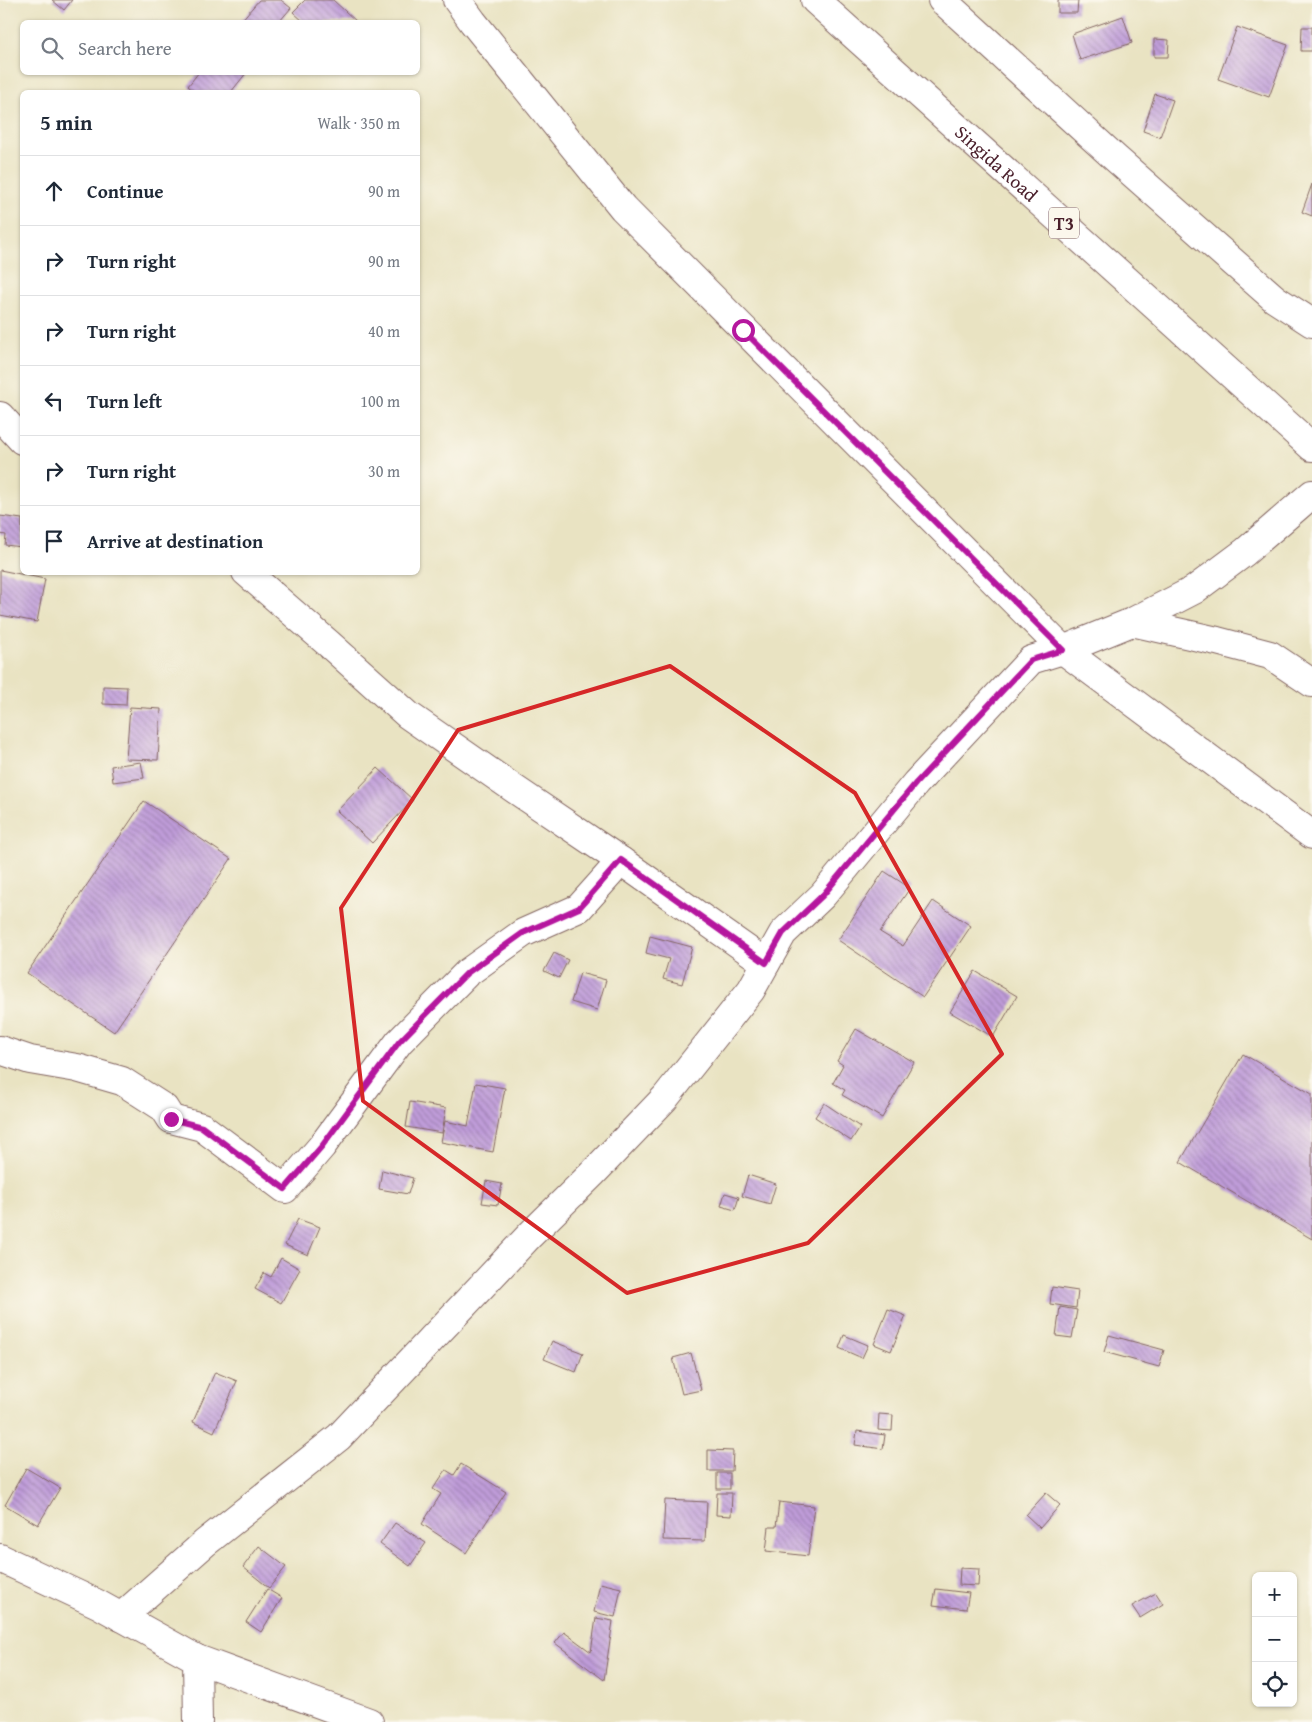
<!DOCTYPE html>
<html lang="en">
<head>
<meta charset="utf-8">
<style>
  body { margin:0; font-family:"Gentium Book Plus",serif; background:#f2f2f3; color:#1f2937 }
  .controls { position:absolute; right:15px; bottom:15px; display:grid; overflow:hidden; border-radius:8px; box-shadow:0 1px 4px #0004 }
  .controls button { width:45px; height:45px; display:grid; place-items:center; padding:0; border:0; border-bottom:1px solid #e0e1e3; background:#fff; color:#1f2937; font:25px sans-serif }
  .stop { position:absolute; width:15px; height:15px; margin:-11px; border:4px solid #b5179e; border-radius:50%; background:#fff }
  .stop.end { background:#b5179e; border-color:#fff; box-shadow:0 1px 5px #0008 }
  .list { margin:0; padding:0; list-style:none }
  h2 { display:flex; justify-content:space-between; align-items:center; height:65px; margin:0; padding:0 20px; font-size:21px }
  h2 small { font-size:16px; font-weight:400; color:#747a83 }
  .list li { display:grid; grid-template-columns:32px 1fr auto; gap:15px; align-items:center; box-sizing:border-box; height:70px; padding:0 20px; border-top:1px solid #e0e1e3 }
  .list b { display:block; font-size:19px; white-space:nowrap }
  .list em { font-size:16px; font-style:normal; color:#747a83 }
  .icon { flex:none; width:28px; height:28px; fill:none; stroke:currentColor; stroke-width:2; stroke-linecap:round; stroke-linejoin:round }
  .map { position:relative; flex:none; width:1312px; height:1722px; overflow:hidden }
  .search { position:absolute; background:#fff; box-shadow:0 1px 4px #0004; left:20px; top:20px; width:400px; height:55px; display:flex; align-items:center; gap:12px; box-sizing:border-box; padding:0 18px; border-radius:8px; color:#747a83; font-size:19px }
  .panel { position:absolute; background:#fff; box-shadow:0 1px 4px #0004; left:20px; top:90px; width:400px; height:485px; border-radius:8px }
  .map>svg:first-child { display:block }
  .building { fill:url(#building-back-hatch) }
  .lines { fill:none; stroke-linecap:round; stroke-linejoin:round }
  .minor-casing { stroke:#826460; stroke-width:30 }
  .highway-casing { stroke:#826460; stroke-width:30 }
  .minor { stroke:#fff; stroke-width:28 }
  .highway { stroke:#fff; stroke-width:28 }
  .route { stroke:#b5179e; stroke-width:6 }
  .marked { fill:none; stroke:#d62828; stroke-width:4; stroke-linejoin:round }
  .labels { text-anchor:middle; dominant-baseline:central; stroke-width:4; stroke-linejoin:round; paint-order:stroke }
  .shield { fill:#fbf7ec; stroke:#7f6065; stroke-width:1 }
  .shield-label { font-size:18px; font-weight:bold; fill:#4a1f2b }
  .street-label { font-size:19px; fill:#4a1f2b; stroke:#fbf7ec }
</style>
</head>
<body>
<div class="map">
<svg width="1312" height="1722" viewBox="0 0 1312 1722">
  <defs>
    <pattern id="building-back-hatch" width="6" height="6" patternUnits="userSpaceOnUse" patternTransform="scale(1.25)"><rect width="6" height="6" fill="#bf9cd9"/><path d="M-1 5l2 2M0 0l6 6M5-1l2 2" fill="none" stroke="#9d7fb0"/></pattern>
  </defs>
  <rect width="100%" height="100%" fill="#fbf7ec"/>
  <filter id="ink" filterUnits="userSpaceOnUse"><feTurbulence type="fractalNoise" baseFrequency=".02" numOctaves="2"/><feDisplacementMap in="SourceGraphic" scale="10" xChannelSelector="R" yChannelSelector="G"/><feConvolveMatrix kernelMatrix="1 2 1 2 8 2 1 2 1" color-interpolation-filters="sRGB"/></filter>
  <filter id="wash" filterUnits="userSpaceOnUse"><feTurbulence type="fractalNoise" baseFrequency=".0096" numOctaves="4" result="noise"/><feDisplacementMap in="SourceGraphic" scale="20" xChannelSelector="R" yChannelSelector="G"/><feGaussianBlur stdDeviation="1.12" result="paint"/><feColorMatrix in="noise" values="0 0 0 0 0 0 0 0 0 0 0 0 0 0 0 0 0 1.4 0 .05"/><feComposite in="paint" operator="in"/></filter>
  <g filter="url(#wash)">
    <rect width="100%" height="100%" fill="#e9e3c2"/>
    <g id="blocks">
      <g class="building">
        <path d="M52 0H72L64 10Z"/>
        <path d="M259 0H281L291 8 279 22H240Z"/>
        <path d="M305 0H333L357 22H304L293 12Z"/>
        <path d="M1058 0H1078L1077 13H1058Z"/>
        <path d="M1123 16 1132 43 1080 60 1072 34Z"/>
        <path d="M1237 27 1288 45 1269 97 1218 79Z"/>
        <path d="M1302 27H1312V51H1301Z"/>
        <path d="M1154 39 1169 40 1168 57H1154Z"/>
        <path d="M199 72H247L231 92H195L188 86Z"/>
        <path d="M1155 94 1173 100 1160 137 1143 131Z"/>
        <path d="M1312 184V216L1302 212Z"/>
        <path d="M0 516 22 519V547L5 545 6 535 0 534Z"/>
        <path d="M0 570 45 579 37 622 0 615Z"/>
        <path d="M103 686 127 687 126 705 103 704Z"/>
        <path d="M130 707 161 709 158 760 126 759Z"/>
        <path d="M141 762 144 778 113 782 111 766Z"/>
        <path d="M378 768 413 800 372 843 337 811Z"/>
        <path d="M144 801 231 859 114 1032 27 973Z"/>
        <path d="M884 871 910 888 880 932 903 946 933 901 971 926 923 997 838 940Z"/>
        <path d="M650 936 692 947 682 984 663 979 669 959 646 953Z"/>
        <path d="M554 953 568 960 559 978 544 971Z"/>
        <path d="M975 971 1017 996 993 1037 950 1012Z"/>
        <path d="M580 973 606 980 597 1010 571 1002Z"/>
        <path d="M856 1029 914 1062 882 1118 842 1095 845 1090 833 1083 843 1065 837 1061Z"/>
        <path d="M1243 1054 1312 1094V1239L1180 1162Z"/>
        <path d="M476 1083 505 1088 493 1152 441 1142 445 1121 468 1126Z"/>
        <path d="M410 1102 446 1108 442 1133 406 1127Z"/>
        <path d="M824 1103 860 1127 851 1141 815 1117Z"/>
        <path d="M382 1170 413 1178 408 1194 379 1189Z"/>
        <path d="M748 1175 776 1184 770 1204 742 1196Z"/>
        <path d="M486 1181 502 1184 498 1205 482 1203Z"/>
        <path d="M725 1193 739 1197 735 1210 721 1206Z"/>
        <path d="M298 1219 320 1227 308 1255 285 1245Z"/>
        <path d="M281 1258 300 1269 281 1303 255 1289 264 1273 271 1277Z"/>
        <path d="M1052 1287 1078 1291 1076 1308 1050 1304Z"/>
        <path d="M1060 1307 1077 1310 1072 1338 1056 1336Z"/>
        <path d="M888 1309 906 1316 891 1351 874 1344Z"/>
        <path d="M844 1335 868 1345 862 1358 839 1348Z"/>
        <path d="M1109 1335 1164 1350 1159 1367 1104 1352Z"/>
        <path d="M552 1341 583 1353 576 1372 544 1359Z"/>
        <path d="M691 1353 701 1390 682 1394 673 1358Z"/>
        <path d="M215 1372 237 1381 214 1432 193 1422Z"/>
        <path d="M879 1414 893 1415 892 1431 878 1430Z"/>
        <path d="M857 1431 885 1435 883 1449 855 1445Z"/>
        <path d="M708 1450 733 1451 732 1471H708Z"/>
        <path d="M461 1464 506 1492 466 1553 422 1524 441 1494 433 1489 446 1470 454 1475Z"/>
        <path d="M26 1468 60 1488 38 1525 5 1505Z"/>
        <rect x="717" y="1473" width="13" height="16"/>
        <path d="M717 1493H732L731 1516 716 1515Z"/>
        <path d="M1046 1493 1060 1505 1040 1528 1026 1515Z"/>
        <path d="M665 1500 707 1502 705 1541 663 1540Z"/>
        <path d="M779 1502 814 1506 808 1556 766 1551 769 1527H776Z"/>
        <path d="M395 1523 426 1543 410 1566 380 1544Z"/>
        <path d="M259 1546 286 1567 269 1588 243 1567Z"/>
        <path d="M960 1568 979 1569 978 1586 959 1585Z"/>
        <path d="M600 1583 621 1588 615 1617 594 1612Z"/>
        <path d="M267 1589 282 1598 261 1632 246 1622Z"/>
        <path d="M936 1589 969 1593 966 1609 933 1605Z"/>
        <path d="M1156 1593 1163 1604 1140 1618 1132 1606Z"/>
        <path d="M596 1618 613 1621 604 1680 555 1643 564 1632 591 1652Z"/>
      </g>
    </g>
  </g>
  <g filter="url(#ink)">
    <use href="#blocks" fill-opacity="0" stroke="#826460" stroke-width="1"/>
    <g class="lines">
      <defs>
        <g id="minor">
          <path d="M457 0 473 22 623 208 1063 650 1312 835"/>
          <path d="M942 0 1114 157 1275 299 1312 323"/>
          <path d="M0 416 22 440"/>
          <path d="M246 572 329 644 408 715 513 788 621 861 766 963"/>
          <path d="M1132 622 1217 641 1270 655 1312 683"/>
          <path d="M0 1050 30 1060 77 1068 122 1081 164 1108 171 1119 202 1127 285 1189 322 1146 399 1042 467 973 523 933 579 908 621 861"/>
          <path d="M0 1558 98 1604 197 1659 369 1722"/>
          <path d="M121 1617 205 1543 339 1437 530 1235 592 1174 665 1098 751 990 783 933 823 895 916 783 1031 660 1063 650 1132 622 1194 590 1245 552 1312 494"/>
          <path d="M197 1659 198 1722"/>
        </g>
        <g id="highway">
          <path id="s1" d="M815 0 1312 447"/>
        </g>
      </defs>
      <use href="#minor" class="minor-casing"/>
      <use href="#highway" class="highway-casing"/>
      <use href="#minor" class="minor"/>
      <use href="#highway" class="highway"/>
    </g>
  </g>
  <g class="lines" filter="url(#ink)">
    <path class="route" d="M171 1119 202 1127 285 1189 322 1146 399 1042 467 973 523 933 579 908 621 860 766 963 783 933 823 895 916 783 1031 660 1063 650 743 330"/>
  </g>
  <path class="marked" d="M670 666 855 793 1002 1054 808 1243 627 1293 363 1101 341 908 458 730Z"/>
  <g class="labels">
    <rect class="shield" x="1049" y="207.5" width="30" height="31" rx="4"/>
    <g class="shield-label">
      <text x="1064" y="223">T3</text>
    </g>
    <g class="street-label">
      <text stroke="none"><textPath href="#s1" startOffset="244">Singida Road</textPath></text>
    </g>
  </g>
</svg>
<div class="controls">
<button>+</button>
<button>−</button>
<button><svg class="icon" aria-label="locate" viewBox="0 0 24 24"><circle cx="12" cy="12" r="6"/><path d="M12 2v4M12 18v4M2 12h4M18 12h4"/></svg></button>
</div>
<div class="stop" style="left:743px;top:330px"></div>
<div class="stop end" style="left:171px;top:1119px"></div>
<div class="search"><svg class="icon" aria-label="search" viewBox="0 0 24 24"><circle cx="10" cy="10" r="6"/><path d="M15 15l6 6"/></svg>Search here</div>
<section class="panel">
<h2>5 min<small>Walk · 350 m</small></h2>
<ul class="list">
<li><svg class="icon" aria-label="ahead" viewBox="0 0 24 24"><path d="M12 20V5M6 11l6-6 6 6"/></svg><div><b>Continue</b></div><em>90 m</em></li>
<li><svg class="icon" aria-label="right" viewBox="0 0 24 24"><path d="M7 20v-9h11M14 6l5 5-5 5"/></svg><div><b>Turn right</b></div><em>90 m</em></li>
<li><svg class="icon" aria-label="right" viewBox="0 0 24 24"><path d="M7 20v-9h11M14 6l5 5-5 5"/></svg><div><b>Turn right</b></div><em>40 m</em></li>
<li><svg class="icon" aria-label="left" viewBox="0 0 24 24"><path d="M17 20v-9H6M10 6l-5 5 5 5"/></svg><div><b>Turn left</b></div><em>100 m</em></li>
<li><svg class="icon" aria-label="right" viewBox="0 0 24 24"><path d="M7 20v-9h11M14 6l5 5-5 5"/></svg><div><b>Turn right</b></div><em>30 m</em></li>
<li><svg class="icon" aria-label="arrive" viewBox="0 0 24 24"><path d="M6 21V4h12l-3 4 3 4H6"/></svg><div><b>Arrive at destination</b></div></li>
</ul>
</section>
</div>
</body>
</html>
